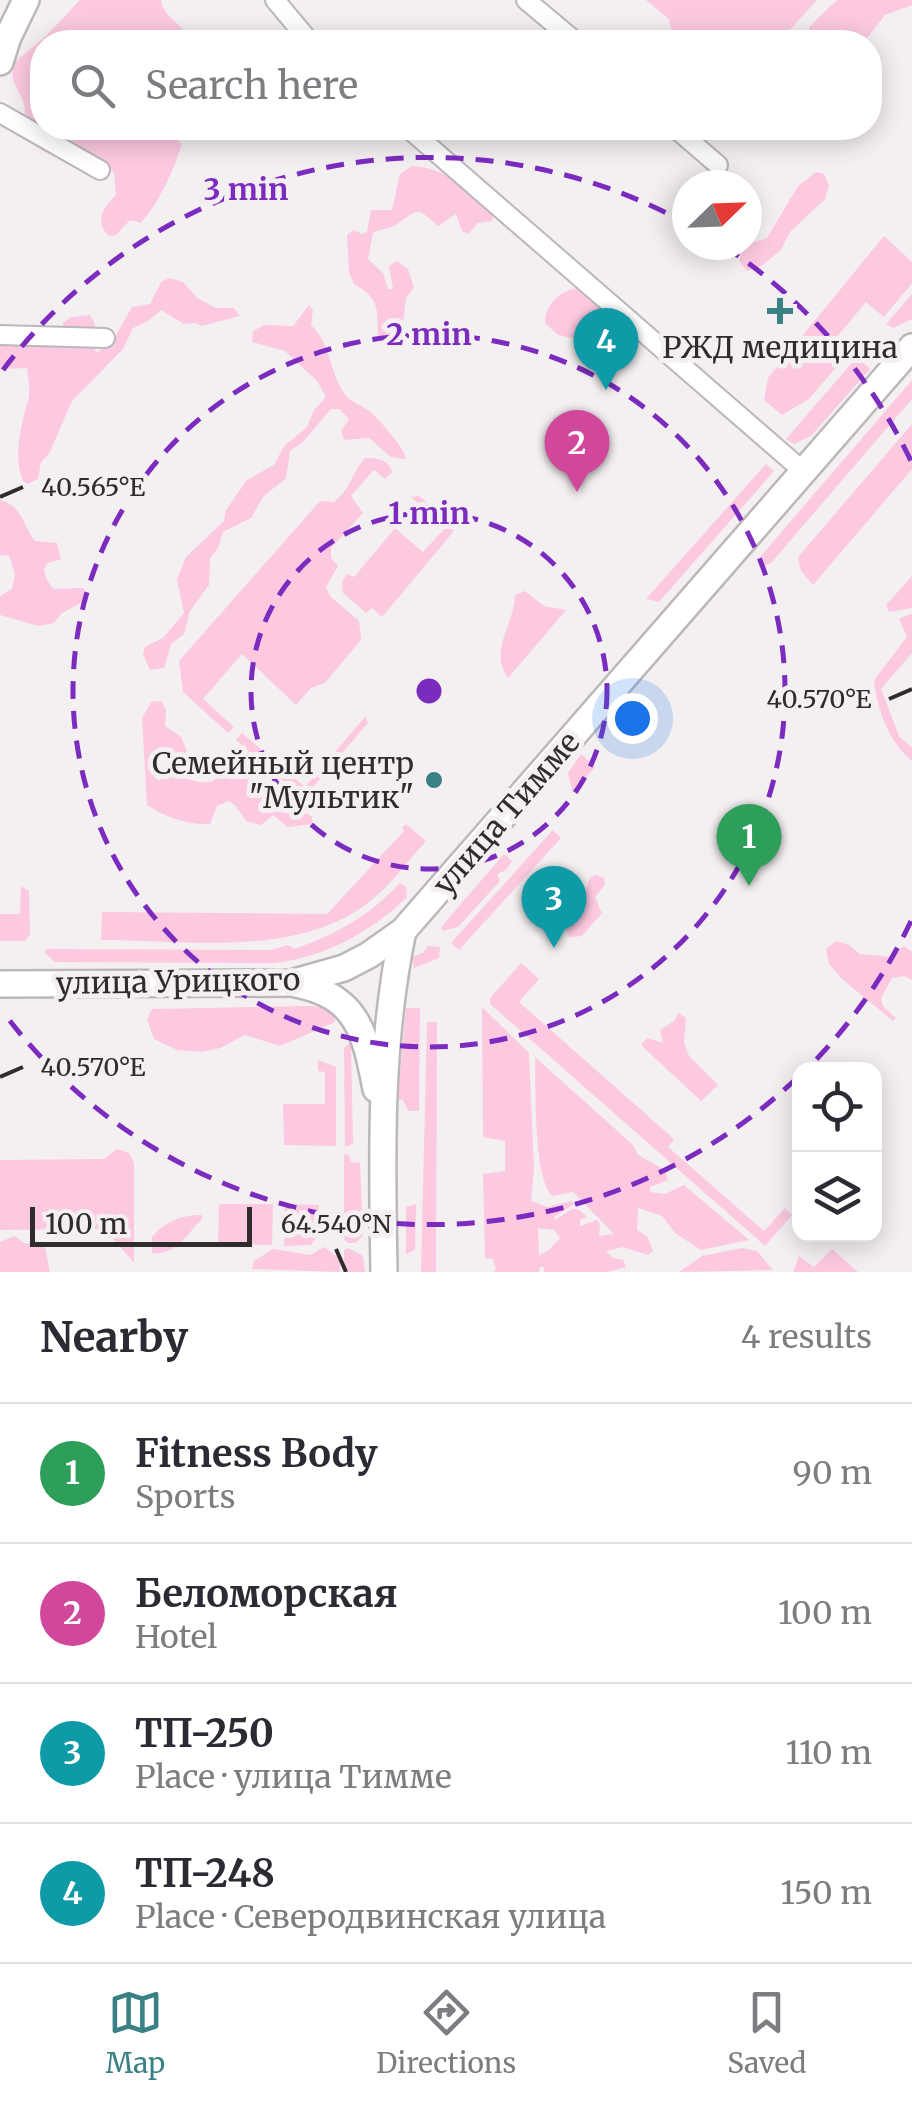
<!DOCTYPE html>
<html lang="en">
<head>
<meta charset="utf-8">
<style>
  body { margin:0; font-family:Merriweather,serif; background:#f7f7f7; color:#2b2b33 }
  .controls { position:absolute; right:30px; bottom:30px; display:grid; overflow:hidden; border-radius:20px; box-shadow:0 5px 25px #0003 }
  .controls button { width:90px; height:90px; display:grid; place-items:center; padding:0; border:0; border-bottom:2px solid #e1e1e2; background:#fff; color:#2b2b33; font:50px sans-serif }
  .compass { position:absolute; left:672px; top:170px; width:90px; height:90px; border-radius:50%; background:#fff; box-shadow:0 5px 25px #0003; rotate:67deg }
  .scale { position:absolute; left:30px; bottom:25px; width:222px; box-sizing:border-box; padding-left:10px; border:5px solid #2e2c2d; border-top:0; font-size:28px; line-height:35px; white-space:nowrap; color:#2e2c2d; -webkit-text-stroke:8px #f4eff1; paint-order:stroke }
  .you { position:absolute; left:632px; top:718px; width:35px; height:35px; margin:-25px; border:8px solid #fff; border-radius:50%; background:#1a73e8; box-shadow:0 0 0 15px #1a73e833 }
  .badge { display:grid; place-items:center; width:65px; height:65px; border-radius:50%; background:#398185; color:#fff; font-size:32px; font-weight:700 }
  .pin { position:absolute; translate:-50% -82px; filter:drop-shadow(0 2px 5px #0008) }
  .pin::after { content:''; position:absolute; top:52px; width:35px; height:30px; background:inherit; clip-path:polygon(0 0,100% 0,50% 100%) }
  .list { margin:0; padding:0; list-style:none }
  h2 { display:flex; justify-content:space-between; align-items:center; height:130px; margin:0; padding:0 40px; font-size:42px }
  h2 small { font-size:32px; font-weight:400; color:#7c7c81 }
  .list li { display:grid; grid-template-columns:65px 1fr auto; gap:30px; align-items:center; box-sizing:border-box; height:140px; padding:0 40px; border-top:2px solid #e1e1e2 }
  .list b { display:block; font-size:38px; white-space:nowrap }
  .list p { margin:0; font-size:32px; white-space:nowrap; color:#7c7c81 }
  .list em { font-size:32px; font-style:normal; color:#7c7c81 }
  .icon { flex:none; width:55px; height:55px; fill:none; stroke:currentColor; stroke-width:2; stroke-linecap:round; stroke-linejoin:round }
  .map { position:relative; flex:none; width:912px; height:1272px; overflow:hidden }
  .search { position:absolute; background:#fff; box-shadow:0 5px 25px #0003; left:30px; right:30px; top:30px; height:110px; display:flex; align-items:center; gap:25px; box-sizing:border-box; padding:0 35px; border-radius:40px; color:#7c7c81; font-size:38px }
  .sheet { height:690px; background:#fff }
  nav { display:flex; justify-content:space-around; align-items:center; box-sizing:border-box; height:140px; border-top:2px solid #e1e1e2; background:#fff; font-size:28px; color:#7c7c81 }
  nav a { display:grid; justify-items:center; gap:5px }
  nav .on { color:#398185 }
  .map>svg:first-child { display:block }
  .green { fill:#fcc9e1; fill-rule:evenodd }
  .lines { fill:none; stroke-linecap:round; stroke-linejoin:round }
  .street-casing { stroke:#bcb7b9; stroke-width:22 }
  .secondary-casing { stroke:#bcb7b9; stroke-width:30 }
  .street { stroke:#fff; stroke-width:18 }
  .secondary { stroke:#fff; stroke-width:25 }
  .ticks { fill:none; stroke:#2e2c2d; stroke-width:4 }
  .ring { fill:none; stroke:#7b2cbf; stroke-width:5; stroke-dasharray:18 12 }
  .poi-dot { fill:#398185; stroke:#f4eff1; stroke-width:4 }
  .labels { text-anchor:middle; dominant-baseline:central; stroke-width:10; stroke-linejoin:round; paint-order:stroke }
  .poi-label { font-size:30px; fill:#2e2c2d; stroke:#f4eff1 }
  .street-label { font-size:30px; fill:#2e2c2d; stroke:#f4eff1 }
  .ticks-label { font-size:25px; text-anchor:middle; fill:#2e2c2d; stroke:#f4eff1; stroke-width:10; stroke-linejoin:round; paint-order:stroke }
  .centre { fill:#7b2cbf; stroke:#f4eff1; stroke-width:5 }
  .ring-label { font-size:30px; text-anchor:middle; font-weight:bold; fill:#7b2cbf; stroke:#f4eff1; stroke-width:10; stroke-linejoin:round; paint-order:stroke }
</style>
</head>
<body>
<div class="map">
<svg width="912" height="1272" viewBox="0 0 912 1272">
  <rect width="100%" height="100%" fill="#f4eff1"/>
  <g class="green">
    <path d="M80 0H161C164 20 184 22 189 42H42V128H174L171 134 182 144C173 171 161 200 141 223L130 220 116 235 109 236C94 221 103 207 116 195L114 172 57 142 47 153 11 131 23 127C24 119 26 109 23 101 17 85 8 80 15 62L46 36Z"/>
    <path d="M646 0H817L779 42H674L669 19Z"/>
    <path d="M837 0H912V5L885 15 864 42H811L809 27Z"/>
    <path d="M412 166C450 169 463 188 490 211L493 218 492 221 478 223 468 234 462 231 456 214 438 226C416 207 421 208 397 224 390 230 381 228 373 233L368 259 383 273 388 289H393L389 266 397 261 408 269 414 288 406 298 401 339 386 347 378 337C377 311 381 299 354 284L349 273 347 235 354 230 362 234 367 232 371 210H392L400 174Z"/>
    <path d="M816 172 824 174 829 186 825 199 790 232 781 250 761 266 747 271 739 261 744 245 767 238 798 186Z"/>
    <path d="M884 236 912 262V283L884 317 866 302 835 339 849 352 809 399 782 415 764 400 768 378Z"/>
    <path d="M169 278 183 282 197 298 216 308H234L240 316 202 326 195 323 184 324 161 310 148 321 133 328 123 349 72 401 49 454 41 462 38 479 28 484 23 481C13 457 21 424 28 401 31 392 28 378 27 368L0 369V335L64 333 63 323 71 317 90 315 95 324 91 345 97 353 116 335 132 307 150 304 161 282Z"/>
    <path d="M579 288 616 318 613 327 589 342 558 335 545 323C545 303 561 290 579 288Z"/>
    <path d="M912 294V319L893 328 886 324Z"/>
    <path d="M309 305 313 310 311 325C331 344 329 370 344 393 351 403 360 404 369 411 378 418 405 448 406 459L391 457 369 438 344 440 341 431 349 419 339 409H331L303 442 290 451 286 478 263 497 251 518 223 532 218 548 210 558 209 585 190 611 184 634 171 644 164 668 150 670 143 654 145 647 163 638 184 613 177 580 186 557 224 521 226 510 247 480 274 465 284 446 307 427 314 410 326 397 317 381 285 351 252 342 253 331 265 325 293 326Z"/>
    <path d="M857 357 870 369 811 436 794 444 786 439Z"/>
    <path d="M912 380V399L771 563 763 566 760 557Z"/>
    <path d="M912 424V469L813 585 801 571 798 557Z"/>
    <path d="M365 458C377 458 389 459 392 472L385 479 374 470 351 496 363 513 331 548V558L338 566 326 587 330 596 359 621 361 640 325 683 311 688 296 705 242 654 203 699 234 727 228 733 183 692 179 661 320 501 334 502C350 490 352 473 365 458Z"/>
    <path d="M766 464 774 471 659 602 646 599Z"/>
    <path d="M419 496 453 525V532L382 617 372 608 366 613 343 593 342 582 347 574 354 577 395 528 423 552 445 528 411 497Z"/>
    <path d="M0 500C23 506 23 526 35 541L57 543 61 559 48 563 44 569 46 578 53 589 84 588 86 600 62 613 54 623 38 626 0 615V596L12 589 15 574 9 556 0 555Z"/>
    <path d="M912 576V608L889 612 886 605Z"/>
    <path d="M525 591 544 606 566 610 508 678C488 650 515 623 515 595Z"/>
    <path d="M912 613V653L881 689 899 736 912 748V761C889 742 877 710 874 680L907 637 899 619Z"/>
    <path d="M161 701 166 710 165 726 181 737 187 751 183 757 171 760 157 755 154 762 155 778 159 780 172 774C183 777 198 784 210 782 215 781 219 775 224 774 248 766 257 780 268 798L291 802 312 817V824L288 827 273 815 261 825 246 821 235 805 228 801 217 806 210 824C187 825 165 817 147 805L142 718 151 702Z"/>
    <path d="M365 717 368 723 307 794H298L236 740 242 733 305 787Z"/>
    <path d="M581 754 595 767 573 793 568 773Z"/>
    <path d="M406 824 426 841C407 862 390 886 368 903 295 958 188 940 101 940L102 912 327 914 404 831 402 828Z"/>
    <path d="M553 830 561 838 459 950 451 943Z"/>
    <path d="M504 854 512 861 506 870 497 874 500 881 458 927 442 931 441 927Z"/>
    <path d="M597 875 604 878 605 885 595 897 602 913 582 936 570 937C558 918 574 907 584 893 587 888 588 882 590 877Z"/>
    <path d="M400 883 406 887 407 897C370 933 325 957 274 963L55 962 45 953 46 949 271 950 288 945 294 949C337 934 369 916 400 883Z"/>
    <path d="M21 886 29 891 30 934 25 941H0V914H20Z"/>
    <path d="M836 941 849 945 860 954 891 957 904 946 912 952V980L904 976 892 978 881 998 883 1006 896 1018 893 1021 842 979 829 964 826 949Z"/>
    <path d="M428 946 440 947 439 958 414 968 412 957 423 953Z"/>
    <path d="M521 963 539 979 519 1002 674 1139 668 1147 764 1231 785 1208 792 1215 765 1246 490 1004V998Z"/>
    <path d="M311 1006 322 1007 334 1015 335 1022 280 1046 245 1035 220 1048 202 1052 177 1050 154 1039 147 1019 152 1009Z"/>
    <path d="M482 1007 529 1053 534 1169 531 1201 547 1207 572 1201 574 1204 554 1217 555 1220 572 1209H578L587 1217 580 1220V1226L597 1220 600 1224 599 1236 614 1234 573 1192 553 1196C533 1181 536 1086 535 1057L633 1145 638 1155 665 1170 668 1180 650 1187V1192L665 1194 684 1185 749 1240 701 1250 675 1233 662 1216 638 1208 637 1230 647 1236 653 1251 648 1255 623 1247 606 1251 613 1258 623 1260 626 1267 607 1272H544V1267H540L539 1272H493L496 1270 493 1259 485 1258 483 1174 505 1171V1141L483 1137ZM538 1228 554 1230 560 1238 548 1251 539 1255Z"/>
    <path d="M406 1008H420L419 1111H408L403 1100 398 1099Z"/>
    <path d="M679 1013 686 1018 684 1042 689 1056 718 1085 701 1101 641 1045 647 1038 663 1043 660 1030 674 1021Z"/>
    <path d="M427 1022H437L436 1272H421Z"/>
    <path d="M351 1042 353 1144 345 1147 344 1048Z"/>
    <path d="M318 1060 336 1067V1146L284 1145 283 1104H325V1072L318 1071Z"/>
    <path d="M117 1149 129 1153 134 1163V1263L105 1229 0 1230V1160L104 1159Z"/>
    <path d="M344 1154 349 1155 351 1162 360 1163 363 1236 355 1243H348L344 1239Z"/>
    <path d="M219 1204H273L272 1245 218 1244Z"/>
    <path d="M285 1204 319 1205 317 1236 311 1245 284 1246Z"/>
    <path d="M416 1204 415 1250 406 1254V1207Z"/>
    <path d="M202 1215V1219C187 1234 176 1256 152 1253V1237C166 1221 181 1215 202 1215Z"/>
    <path d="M14 1236 26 1244 36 1242 45 1247 50 1272H0V1242Z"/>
    <path d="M324 1247 340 1259V1272L252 1269 254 1261 273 1249 310 1255Z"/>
    <path d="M348 1248 363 1256 365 1272H344V1250Z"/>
    <path d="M742 1248 757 1251 773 1270 679 1272 702 1256Z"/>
    <path d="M832 1249 858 1272H793L799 1256 814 1267Z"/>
  </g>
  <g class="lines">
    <defs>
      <g id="street">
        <path d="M275 0 310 42"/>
        <path d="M526 0 576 42"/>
        <path d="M0 113 100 170"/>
        <path d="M408 128 803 471"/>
        <path d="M675 128 718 165"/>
        <path d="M0 335 105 338"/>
      </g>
      <g id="secondary">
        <path d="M0 62 8 37 26 0"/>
        <path d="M0 984 291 983 344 968 369 955 403 931"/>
        <path d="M296 984C358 996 365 1033 376 1089"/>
        <path d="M384 1272C382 1158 379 1044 403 931L912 347"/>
      </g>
    </defs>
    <use href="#street" class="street-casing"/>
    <use href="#secondary" class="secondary-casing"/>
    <use href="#street" class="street"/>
    <use href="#secondary" class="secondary"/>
  </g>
  <path class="ticks" d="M0 497 23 487M889 699 912 689M0 1077 23 1067M336 1249 346 1272"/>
  <g class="ring">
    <circle cx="429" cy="691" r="178"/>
    <circle cx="429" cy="691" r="356"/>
    <path d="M911 921A534 534 0 0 1 807 1069M797 1078A534 534 0 0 1 3 1012M3 370A534 534 0 0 1 684 222M724 246A534 534 0 0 1 911 461"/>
  </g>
  <g class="poi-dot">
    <path d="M775 296h10v10h10v10h-10v10h-10v-10h-10v-10h10z"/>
    <circle cx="434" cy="780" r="10"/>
  </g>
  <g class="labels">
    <g class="poi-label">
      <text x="780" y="347">РЖД медицина</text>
      <text x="414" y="763" text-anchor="end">Семейный центр<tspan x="414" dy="34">"Мультик"</tspan></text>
    </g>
    <g class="street-label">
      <text transform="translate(506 813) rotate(-49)">улица Тимме</text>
      <text transform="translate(178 981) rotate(-1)">улица Урицкого</text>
    </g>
  </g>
  <g class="ticks-label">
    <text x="93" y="496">40.565°E</text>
    <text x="819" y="708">40.570°E</text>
    <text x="93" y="1076">40.570°E</text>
    <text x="336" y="1233">64.540°N</text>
  </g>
  <circle cx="429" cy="691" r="15" class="centre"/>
  <g class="ring-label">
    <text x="246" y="200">3 min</text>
    <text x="429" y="345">2 min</text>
    <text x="429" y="524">1 min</text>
  </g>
</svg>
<div class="controls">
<button><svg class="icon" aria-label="locate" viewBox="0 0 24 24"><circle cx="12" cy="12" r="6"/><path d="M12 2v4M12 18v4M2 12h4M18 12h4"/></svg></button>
<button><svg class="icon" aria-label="layers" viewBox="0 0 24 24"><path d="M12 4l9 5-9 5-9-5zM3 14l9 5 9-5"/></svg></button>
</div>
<svg class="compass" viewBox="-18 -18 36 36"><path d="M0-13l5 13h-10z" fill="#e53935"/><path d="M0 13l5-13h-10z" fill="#7c7c81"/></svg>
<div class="scale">100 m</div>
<div class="you"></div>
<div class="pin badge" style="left:749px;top:886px;background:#2e9e5b">1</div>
<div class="pin badge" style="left:577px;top:492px;background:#d1479c">2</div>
<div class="pin badge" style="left:554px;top:948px;background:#0f9aa8">3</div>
<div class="pin badge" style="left:606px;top:390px;background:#0f9aa8">4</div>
<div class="search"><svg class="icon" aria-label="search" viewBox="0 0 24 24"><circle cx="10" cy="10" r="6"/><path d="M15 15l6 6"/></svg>Search here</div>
</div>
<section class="sheet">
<h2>Nearby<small>4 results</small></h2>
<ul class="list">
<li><span class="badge" style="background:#2e9e5b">1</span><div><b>Fitness Body</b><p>Sports</p></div><em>90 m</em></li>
<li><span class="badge" style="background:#d1479c">2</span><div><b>Беломорская</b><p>Hotel</p></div><em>100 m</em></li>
<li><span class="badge" style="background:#0f9aa8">3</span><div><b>ТП-250</b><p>Place · улица Тимме</p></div><em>110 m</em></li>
<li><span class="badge" style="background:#0f9aa8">4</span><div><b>ТП-248</b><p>Place · Северодвинская улица</p></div><em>150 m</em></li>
</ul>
</section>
<nav>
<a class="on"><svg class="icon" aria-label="map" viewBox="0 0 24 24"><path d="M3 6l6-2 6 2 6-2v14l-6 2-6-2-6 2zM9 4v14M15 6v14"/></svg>Map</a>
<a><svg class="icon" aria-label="directions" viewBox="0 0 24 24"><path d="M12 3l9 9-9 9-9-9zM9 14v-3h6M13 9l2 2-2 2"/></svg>Directions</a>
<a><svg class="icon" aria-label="saved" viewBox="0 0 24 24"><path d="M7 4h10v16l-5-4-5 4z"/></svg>Saved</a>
</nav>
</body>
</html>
